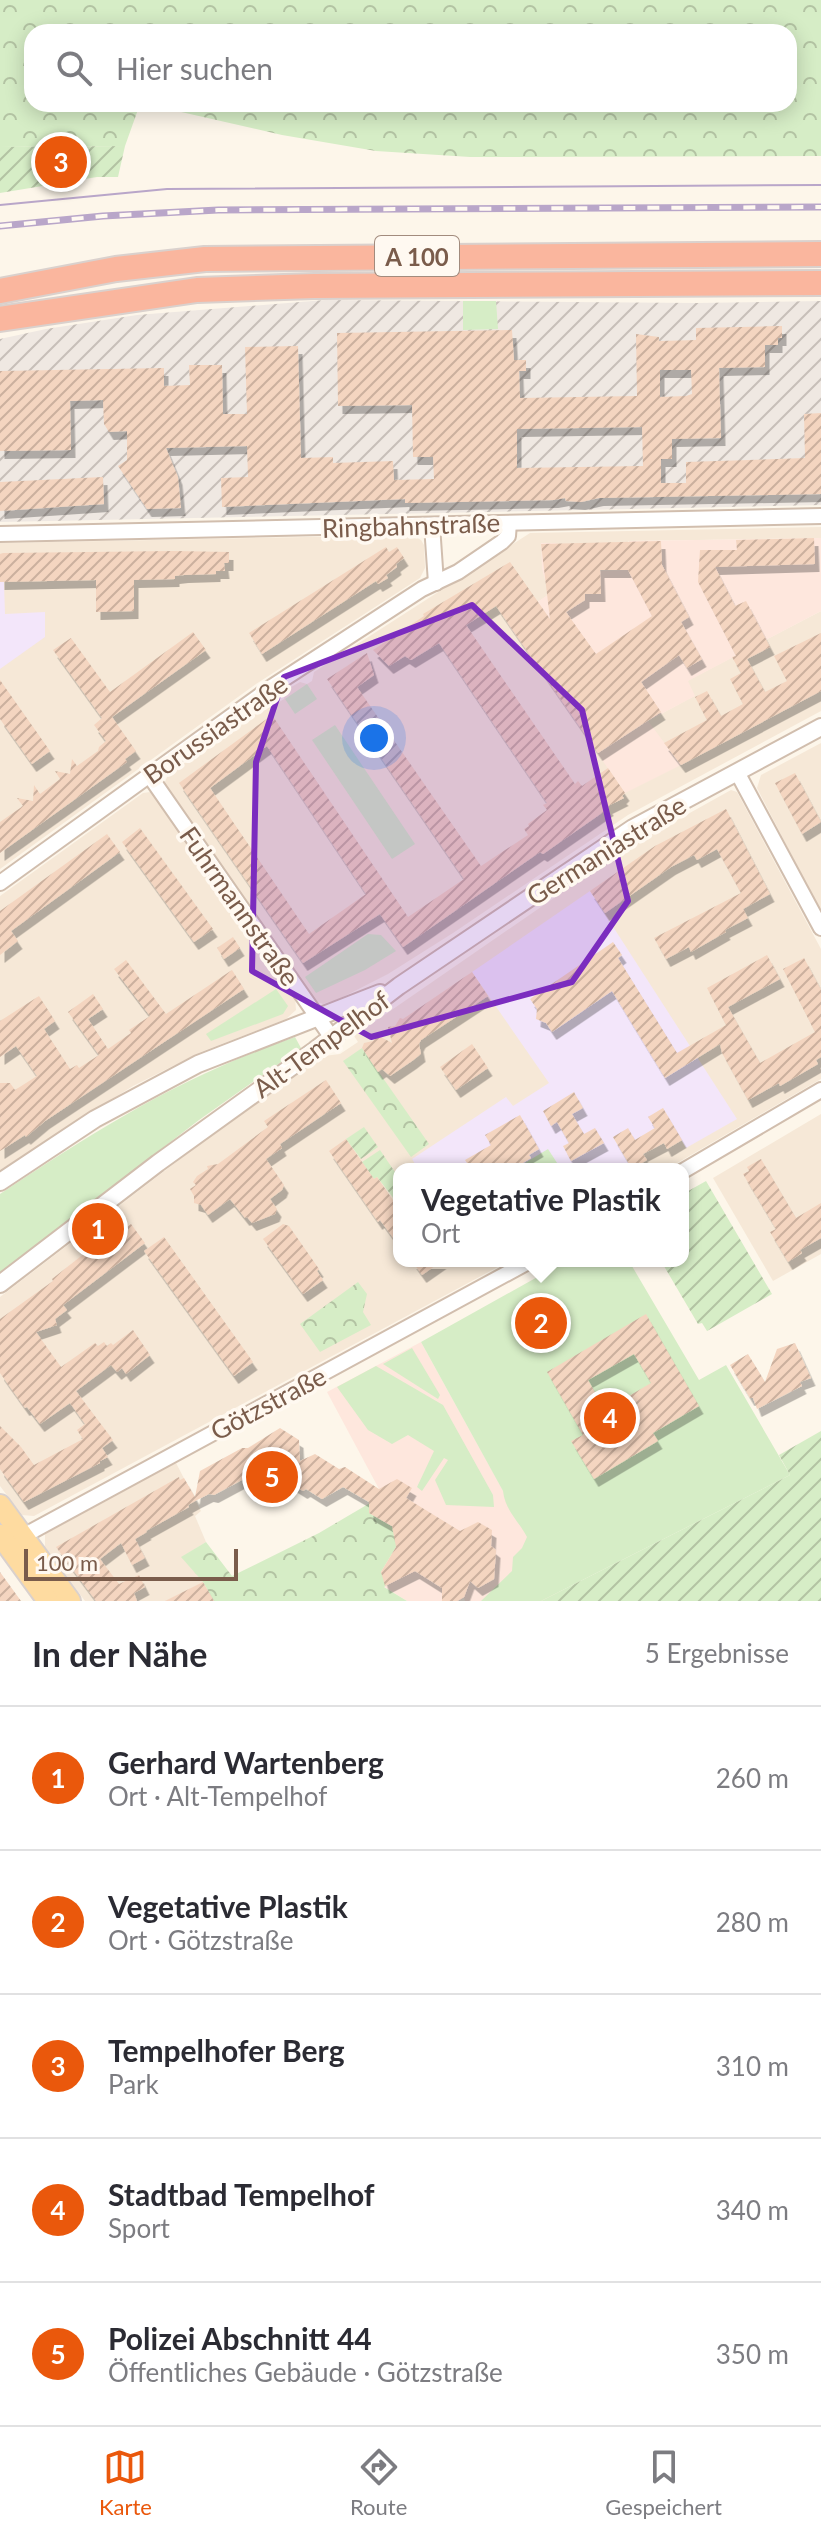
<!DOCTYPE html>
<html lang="de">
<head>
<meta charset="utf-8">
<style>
  body { margin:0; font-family:Lato,sans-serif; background:#f2f2f3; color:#2b2b33 }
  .scale { position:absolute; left:24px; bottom:20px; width:214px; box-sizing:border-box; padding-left:8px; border:4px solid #7a5c4b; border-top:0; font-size:22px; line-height:28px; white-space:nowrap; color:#7a5c4b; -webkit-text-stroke:6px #fff9f1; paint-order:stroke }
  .you { position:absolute; left:374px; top:738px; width:28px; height:28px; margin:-20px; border:6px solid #fff; border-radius:50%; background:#1a73e8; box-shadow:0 0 0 12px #1a73e833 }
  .badge { display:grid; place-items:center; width:52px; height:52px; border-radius:50%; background:#ea580c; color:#fff; font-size:26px; font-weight:700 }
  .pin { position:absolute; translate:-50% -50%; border:4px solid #fff; box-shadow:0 2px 8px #0006 }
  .popup { position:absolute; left:393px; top:1163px; width:296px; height:104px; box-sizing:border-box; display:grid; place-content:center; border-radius:16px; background:#fff; filter:drop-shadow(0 2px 6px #0005); font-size:26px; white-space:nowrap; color:#7c7c81 }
  .popup b { font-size:30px; color:#2b2b33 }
  .popup::after { content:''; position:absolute; left:50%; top:100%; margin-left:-16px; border:16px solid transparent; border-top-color:#fff }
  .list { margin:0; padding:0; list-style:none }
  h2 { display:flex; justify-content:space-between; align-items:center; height:104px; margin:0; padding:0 32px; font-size:34px }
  h2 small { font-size:26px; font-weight:400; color:#7c7c81 }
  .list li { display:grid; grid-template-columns:52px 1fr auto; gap:24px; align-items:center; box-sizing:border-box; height:144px; padding:0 32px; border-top:2px solid #e1e1e2 }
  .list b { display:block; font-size:30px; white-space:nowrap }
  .list p { margin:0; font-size:26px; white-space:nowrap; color:#7c7c81 }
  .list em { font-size:26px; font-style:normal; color:#7c7c81 }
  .icon { flex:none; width:44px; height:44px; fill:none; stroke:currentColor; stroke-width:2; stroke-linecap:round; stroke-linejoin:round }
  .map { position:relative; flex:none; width:821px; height:1601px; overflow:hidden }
  .search { position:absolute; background:#fff; box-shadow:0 4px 20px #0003; left:24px; right:24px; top:24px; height:88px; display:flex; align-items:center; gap:20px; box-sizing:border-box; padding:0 28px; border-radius:24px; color:#7c7c81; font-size:30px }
  .sheet { height:824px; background:#fff }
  nav { display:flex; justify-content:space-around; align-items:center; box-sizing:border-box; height:112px; border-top:2px solid #e1e1e2; background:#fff; font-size:22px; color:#7c7c81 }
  nav a { display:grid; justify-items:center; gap:4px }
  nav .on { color:#ea580c }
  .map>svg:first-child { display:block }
  .residential { fill:#f6e8d7 }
  .commercial { fill:#fee7dd }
  .industrial { fill:url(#industrial-furrows) }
  .education { fill:#f3e6fa }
  .grass { fill:#d6edc6 }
  .forest { fill:url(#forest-crowns) }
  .garden { fill:url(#garden-furrows) }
  .building { fill:url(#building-hatch); fill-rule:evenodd; filter:url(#shadow) }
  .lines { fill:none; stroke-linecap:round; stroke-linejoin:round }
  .minor-casing { stroke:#d1beae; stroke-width:18 }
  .tertiary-casing { stroke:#d1beae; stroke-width:20 }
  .primary-casing { stroke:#dad1cd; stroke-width:24 }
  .motorway-casing { stroke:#dad1cd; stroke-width:28 }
  .minor { stroke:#fff; stroke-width:14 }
  .tertiary { stroke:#fff; stroke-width:16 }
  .primary { stroke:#fedba0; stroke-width:20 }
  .motorway { stroke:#fab69e; stroke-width:24 }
  .tram { stroke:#b9a6c9; stroke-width:2 }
  .rail-casing { stroke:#b9a6c9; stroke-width:7 }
  .rail { stroke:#fff9f1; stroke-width:4; stroke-dasharray:12; stroke-linecap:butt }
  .marked { fill:#7b2cbf; fill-opacity:0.2; stroke:#7b2cbf; stroke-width:6; stroke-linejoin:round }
  .labels { text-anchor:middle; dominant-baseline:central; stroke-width:7; stroke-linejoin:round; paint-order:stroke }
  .shield { fill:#fff9f1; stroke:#a28b7d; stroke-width:2 }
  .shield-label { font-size:24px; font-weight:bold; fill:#7a5c4b }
  .street-label { font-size:26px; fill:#7a5c4b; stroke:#fff9f1 }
</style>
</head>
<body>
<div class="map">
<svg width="821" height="1601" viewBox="0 0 821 1601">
  <defs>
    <pattern id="industrial-furrows" width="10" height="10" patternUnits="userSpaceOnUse" patternTransform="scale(2)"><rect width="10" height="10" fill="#efe8e2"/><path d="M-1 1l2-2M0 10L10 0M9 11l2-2" fill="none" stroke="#c7bfb9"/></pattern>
    <pattern id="forest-crowns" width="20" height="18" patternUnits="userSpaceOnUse" patternTransform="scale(2)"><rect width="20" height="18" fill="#d6edc6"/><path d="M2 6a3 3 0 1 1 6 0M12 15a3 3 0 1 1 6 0" fill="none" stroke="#b3c3a3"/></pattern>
    <pattern id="garden-furrows" width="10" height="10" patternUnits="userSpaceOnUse" patternTransform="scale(2)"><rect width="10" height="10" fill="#d6edc6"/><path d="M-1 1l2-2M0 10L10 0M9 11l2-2" fill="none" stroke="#b3c3a3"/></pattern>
    <pattern id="building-hatch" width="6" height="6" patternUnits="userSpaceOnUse" patternTransform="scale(2)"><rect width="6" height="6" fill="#f4d5c0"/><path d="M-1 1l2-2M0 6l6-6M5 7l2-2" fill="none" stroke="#cbb09e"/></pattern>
    <filter id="shadow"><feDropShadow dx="4.5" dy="8" stdDeviation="0" flood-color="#0004"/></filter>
  </defs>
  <rect width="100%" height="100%" fill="#fdf6ea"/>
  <g class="residential">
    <path d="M821 527V538L629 541 508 622 598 753 648 721 694 696 687 681 821 611V711L628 815 453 933 388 974 341 998 323 1004 315 1001 164 784 168 775 271 700 279 702 284 699 286 690 300 682 307 684 312 681 314 672 530 533Z"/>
    <path d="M412 535 421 540 424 545 425 568 420 578 256 684 0 869V543Z"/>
    <path d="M821 743V912L757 788 761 775Z"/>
    <path d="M731 790 737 792 821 949V1079L667 1169H399V1261H509L34 1516 22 1515 0 1486V1297L201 1143 324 1056 340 1054 358 1042 354 1036 625 849Z"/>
    <path d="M150 792 155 794 295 996 296 1010 286 1019 201 1052 133 1086 0 1170V896L143 793Z"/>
    <path d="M821 1114V1254L773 1281 713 1178Z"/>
    <path d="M176 1463 201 1511 195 1516 206 1542 182 1557 203 1582 214 1601H85L45 1547V1534Z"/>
  </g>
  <g class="commercial">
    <path d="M821 538V611L688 681 695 696 648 721 681 765 625 793 507 623 549 594 542 569 541 543H556L557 571 629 570V541Z"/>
    <path d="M421 1342 559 1592 541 1601H465L464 1598 458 1601H407L383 1586 381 1572 396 1547 369 1513V1506L379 1489 327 1392Z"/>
  </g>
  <path class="industrial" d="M325 300 696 303 821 301V505L0 522V339L46 329 137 315Z"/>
  <g class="education">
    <path d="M0 554H3L5 614 45 612V637L0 669Z"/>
    <path d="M590 891 737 1119 686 1148 663 1108 649 1117 655 1128 635 1140 613 1137 632 1169H418L412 1159 506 1097 513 1106 549 1083 472 972Z"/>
  </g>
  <g class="grass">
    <path d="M463 301H496L498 329 463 330Z"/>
    <path d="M307 684 317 699 295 714 285 699Z"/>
    <path d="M335 725 415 844 392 859 312 740Z"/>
    <path d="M368 934 381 935 396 951 365 970 316 993 305 977Z"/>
    <path d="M276 989 288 1006 283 1014 211 1041 206 1034Z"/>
    <path d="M295 1037 301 1048 199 1120 0 1273V1194C99 1128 182 1076 295 1037Z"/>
    <path d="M548 1149 561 1169H515Z"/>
    <path d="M566 1261H629L699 1380 726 1365 790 1475 541 1601H481L512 1571 513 1557 522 1548 527 1537C518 1520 505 1510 503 1491L421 1342Z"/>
    <path d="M412 1348 440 1395 438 1399 383 1364Z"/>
    <path d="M376 1366 443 1405 493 1495 494 1507 446 1505 435 1480 448 1460 444 1458 422 1491 417 1487 434 1451 408 1435 392 1444 368 1430 337 1387Z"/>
  </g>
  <g class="forest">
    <path d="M0 0H821V156L470 157 376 151 282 135 146 104H789V32H32V104H140L125 146 0 147Z"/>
    <path d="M362 1048 429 1144 411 1157 343 1061Z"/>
    <path d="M358 1282 367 1294 363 1312 371 1325 320 1352 300 1324Z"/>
    <path d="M370 1503 369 1513 400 1531 396 1547 381 1572 387 1585 384 1587 407 1601H214L203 1582 181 1557 206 1542 232 1576 319 1533Z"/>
  </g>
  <g class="garden">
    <path d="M125 146 118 177H97L0 193V147Z"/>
    <path d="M364 1127 378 1147 361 1159 346 1139Z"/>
    <path d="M380 1150 399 1178V1197L395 1200 377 1177 374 1179 362 1162Z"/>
    <path d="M706 1181 772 1294 707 1331 702 1323 698 1324 661 1261H683V1194Z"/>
    <path d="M821 1431V1601H541L790 1475 779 1455Z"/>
  </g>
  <g class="building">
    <path d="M782 326V338H778V345H765V367L719 368 721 438 672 439V459H661V483H686V462L805 458 804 414 821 413V494L599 498 581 502 566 501 565 498 554 500 405 503V499L222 507 221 478 248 477 247 446 166 448 178 477 181 508 147 509 118 466 127 460V431L109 432 104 424 103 400 70 401 71 450 0 451V371L164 368V386L190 385 189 365H222L223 414H247L245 347 298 346 301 458 333 457V463L393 461 394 480 434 479 433 457H413L412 405 338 406 337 333 512 330 514 360H526V371H519L520 398 637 396 636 334 659 337V341L696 340V328ZM660 370H691L692 394 686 396 660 397ZM642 427 643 466 517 468V429Z"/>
    <path d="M103 477 104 504 0 511V482Z"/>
    <path d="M814 538 815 564 715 567 735 606 746 601 770 647 747 659 765 692 787 681 774 656 821 633V691L681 765 664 743 707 720 695 697 707 691 721 716 743 704 730 679 741 673 732 657 736 656 698 582 700 550H737L736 540Z"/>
    <path d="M661 541 662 565 689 617 681 622 702 659 687 668 679 655 641 682 661 712 598 753 496 606 466 625 575 784 578 781 582 786 608 768 625 793 622 796 624 798 608 806 609 808 543 854 540 852 403 947 380 914 303 963 179 783 272 715 408 917 464 879 327 679 367 653 374 675 357 687 481 866 528 835 524 829 529 826 528 824 547 810 543 805 547 803 439 643 411 660 405 656 389 666 373 650 424 616 423 614 510 562 550 619 541 544ZM600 570H628L652 616 596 654 566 612 585 600V594H601ZM267 746 366 894 309 934 210 788Z"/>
    <path d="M386 547 389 552 397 547 404 558 396 564 397 567 386 575 388 578 378 584 376 581 262 654 249 633Z"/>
    <path d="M174 551 229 552V563H224L225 571H216V574L184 575 175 576V579L134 580V611L96 612V580L0 582V554L3 553Z"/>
    <path d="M193 632 206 650 112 717 136 751 125 759 127 762 0 853V822L23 806 17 798 33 801 34 785 40 794 60 779 55 771 70 774 72 759 77 766 98 751 99 747 106 741 94 725 102 718 53 650 71 638 110 692Z"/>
    <path d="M0 680 50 751 32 764 0 719Z"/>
    <path d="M795 773 821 822 802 834 775 783Z"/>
    <path d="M726 809 770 894 743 909 748 918 725 930 726 932 691 952 689 947 666 959 654 938 741 893 717 849 697 860 694 855 671 867 605 913 590 891 655 846Z"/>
    <path d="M140 828 213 929 194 942 122 842Z"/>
    <path d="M107 834 120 852 11 931 18 941 0 955V911Z"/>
    <path d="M233 937 240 948 224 959 217 948Z"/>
    <path d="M613 942 622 955 618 958 677 1053 726 1025 707 988 767 955 780 979 728 1007 760 1063 815 1032 783 969 804 958 821 990V1057L816 1060 818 1064 780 1086 779 1083 748 1100 722 1053 720 1044 665 1078 612 991 552 1032 546 1023 536 1019 537 1009 530 999Z"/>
    <path d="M126 960 166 1014 232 970 244 989 45 1121 26 1137 25 1135 0 1151V1083H10L15 1090 37 1076 16 1046 0 1057V1021L39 996 55 1021 44 1029 70 1069 77 1065 79 1068 99 1055 68 1012 93 994 103 1009 88 1019 108 1049 131 1033 129 1030 150 1016 114 969Z"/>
    <path d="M472 972 488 996 421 1040 419 1044 421 1054 412 1061 390 1076 382 1069 378 1072 362 1048 364 1043 373 1041 377 1035 392 1043 388 1027 395 1026 400 1018 403 1019Z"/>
    <path d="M472 1044 488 1068 456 1090 440 1067Z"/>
    <path d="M326 1080 341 1103 280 1144 282 1148 266 1159 284 1185 282 1190 270 1199 277 1209 275 1214 252 1223 247 1217 245 1218 230 1199 208 1215 201 1205 194 1203V1196L190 1189 196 1185 193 1182 197 1176 208 1169 207 1166 218 1164 268 1127 264 1121Z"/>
    <path d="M574 1092 583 1108 572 1114 584 1134 595 1128 604 1143 571 1161 563 1146 569 1143 557 1122 551 1126 543 1111Z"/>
    <path d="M663 1108 682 1140 667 1149 664 1143 643 1154 647 1160 632 1169 613 1137 628 1128 635 1140 655 1128 648 1117Z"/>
    <path d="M520 1115 539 1149 529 1155 531 1158 513 1169H471L465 1160 491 1145 485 1135Z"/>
    <path d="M346 1139 374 1179 377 1177 399 1209V1246L380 1220 378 1222 329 1151Z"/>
    <path d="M761 1159 796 1218 821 1203V1238L800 1250 802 1253 788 1262 770 1232 776 1229 743 1174 749 1171 747 1167Z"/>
    <path d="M131 1224 145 1243 63 1305 67 1310 55 1319 57 1325 36 1332 61 1367 95 1343 98 1346 104 1342 107 1346 111 1343 113 1345 133 1330 150 1355 126 1374 122 1368 117 1372 111 1365 76 1391 113 1440 102 1448 108 1457 100 1461V1463L24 1502 0 1469V1426L21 1447 34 1465 83 1439 77 1430 85 1424 70 1403 40 1424 27 1407 25 1408 0 1373V1319L53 1281 52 1279 85 1253 86 1256Z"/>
    <path d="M283 1224 289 1226 319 1269 317 1271 323 1280 303 1294 263 1239Z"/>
    <path d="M164 1237 253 1362 234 1376 144 1251Z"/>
    <path d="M412 1261H442L422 1275Z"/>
    <path d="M646 1314 699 1406 653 1433 658 1441 594 1479 571 1441 583 1435 547 1372ZM634 1354 651 1383 605 1410 588 1380Z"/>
    <path d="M795 1343 811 1378 800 1382 802 1386 757 1409 753 1398H750L730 1365 748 1354 765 1382 777 1349Z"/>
    <path d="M280 1428 299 1440 300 1461 315 1454 339 1469 345 1467 379 1489 397 1479 412 1488 406 1498 460 1531 478 1522 492 1530 491 1546 496 1550 494 1579 478 1588 470 1581 464 1597 457 1601H442V1588L415 1571 385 1586 381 1572 396 1547 392 1526 369 1513V1502L343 1487 322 1499 306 1489 303 1491 290 1483V1480L278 1473 281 1455 255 1473 214 1495 209 1494 197 1500 188 1505 189 1507 146 1531 147 1532 135 1539 145 1558 132 1565 121 1543 100 1559 119 1584 139 1575 145 1587 134 1593 137 1601H96L56 1547 179 1477 180 1480 184 1478 195 1497 200 1471 242 1448H248Z"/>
    <path d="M0 1572 21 1601H0Z"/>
    <path d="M203 1582 214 1601H165Z"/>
  </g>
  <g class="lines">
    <defs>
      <g id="minor">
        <path d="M432 525 436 583"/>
        <path d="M0 534 821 516"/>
        <path d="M737 772 821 928"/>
        <path d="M149 775 332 1038"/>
        <path d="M0 883 273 686 422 589 458 572 502 542 508 536 509 523"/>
        <path d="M683 1171 821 1090"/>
        <path d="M14 1541 530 1261"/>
      </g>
      <g id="tertiary">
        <path d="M0 1182 95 1119 198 1064 380 993"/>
        <path d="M0 1284 158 1163 315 1050 399 986 633 828 821 727"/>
      </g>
      <g id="primary">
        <path d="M0 1505 70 1601"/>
        <path d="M0 1535 48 1601"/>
      </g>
      <g id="motorway">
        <path d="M0 291 116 269 205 259 821 254"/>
        <path d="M0 319 197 290 314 286 821 283"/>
      </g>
    </defs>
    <use href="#minor" class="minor-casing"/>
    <use href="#tertiary" class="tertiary-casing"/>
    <use href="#primary" class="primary-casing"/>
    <use href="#motorway" class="motorway-casing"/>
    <use href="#minor" class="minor"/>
    <use href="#tertiary" class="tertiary"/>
    <use href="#primary" class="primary"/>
    <use href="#motorway" class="motorway"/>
    <path class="tram" d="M0 205 167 189 821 185"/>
    <defs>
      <path id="rail" d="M0 226 103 216 218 210 821 207"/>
    </defs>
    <use href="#rail" class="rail-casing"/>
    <use href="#rail" class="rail"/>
  </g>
  <path class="marked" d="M472 605 582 710 628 901 572 982 371 1037 252 971 256 762 284 677Z"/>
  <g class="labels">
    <rect class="shield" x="375" y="236" width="84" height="40" rx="6"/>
    <g class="shield-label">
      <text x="417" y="256">A 100</text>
    </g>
    <g class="street-label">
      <text transform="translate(411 525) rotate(-2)">Ringbahnstraße</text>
      <text transform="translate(215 729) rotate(-35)">Borussiastraße</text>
      <text transform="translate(606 850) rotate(-32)">Germaniastraße</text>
      <text transform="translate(240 906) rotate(55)">Fuhrmannstraße</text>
      <text transform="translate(321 1044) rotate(-36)">Alt-Tempelhof</text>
      <text transform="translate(268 1403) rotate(-28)">Götzstraße</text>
    </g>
  </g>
</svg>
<div class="scale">100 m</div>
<div class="you"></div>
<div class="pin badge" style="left:98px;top:1229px">1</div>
<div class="pin badge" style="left:541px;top:1323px">2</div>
<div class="popup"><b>Vegetative Plastik</b>Ort</div>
<div class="pin badge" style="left:61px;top:162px">3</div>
<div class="pin badge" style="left:610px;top:1418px">4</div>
<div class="pin badge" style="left:272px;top:1477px">5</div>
<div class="search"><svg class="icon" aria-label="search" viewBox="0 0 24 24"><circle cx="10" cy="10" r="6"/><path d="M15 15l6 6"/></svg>Hier suchen</div>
</div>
<section class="sheet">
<h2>In der Nähe<small>5 Ergebnisse</small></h2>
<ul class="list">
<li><span class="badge">1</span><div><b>Gerhard Wartenberg</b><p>Ort · Alt-Tempelhof</p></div><em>260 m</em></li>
<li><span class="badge">2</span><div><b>Vegetative Plastik</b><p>Ort · Götzstraße</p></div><em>280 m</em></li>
<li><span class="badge">3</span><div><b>Tempelhofer Berg</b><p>Park</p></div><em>310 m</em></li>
<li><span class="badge">4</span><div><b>Stadtbad Tempelhof</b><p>Sport</p></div><em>340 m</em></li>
<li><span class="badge">5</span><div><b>Polizei Abschnitt 44</b><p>Öffentliches Gebäude · Götzstraße</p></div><em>350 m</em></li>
</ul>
</section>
<nav>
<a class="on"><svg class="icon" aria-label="map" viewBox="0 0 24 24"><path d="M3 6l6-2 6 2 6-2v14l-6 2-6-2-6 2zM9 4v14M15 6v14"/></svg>Karte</a>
<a><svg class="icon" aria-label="directions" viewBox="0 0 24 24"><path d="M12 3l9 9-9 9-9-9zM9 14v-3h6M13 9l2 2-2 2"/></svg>Route</a>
<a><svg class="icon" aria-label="saved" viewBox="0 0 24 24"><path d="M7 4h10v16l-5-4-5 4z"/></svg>Gespeichert</a>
</nav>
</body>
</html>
